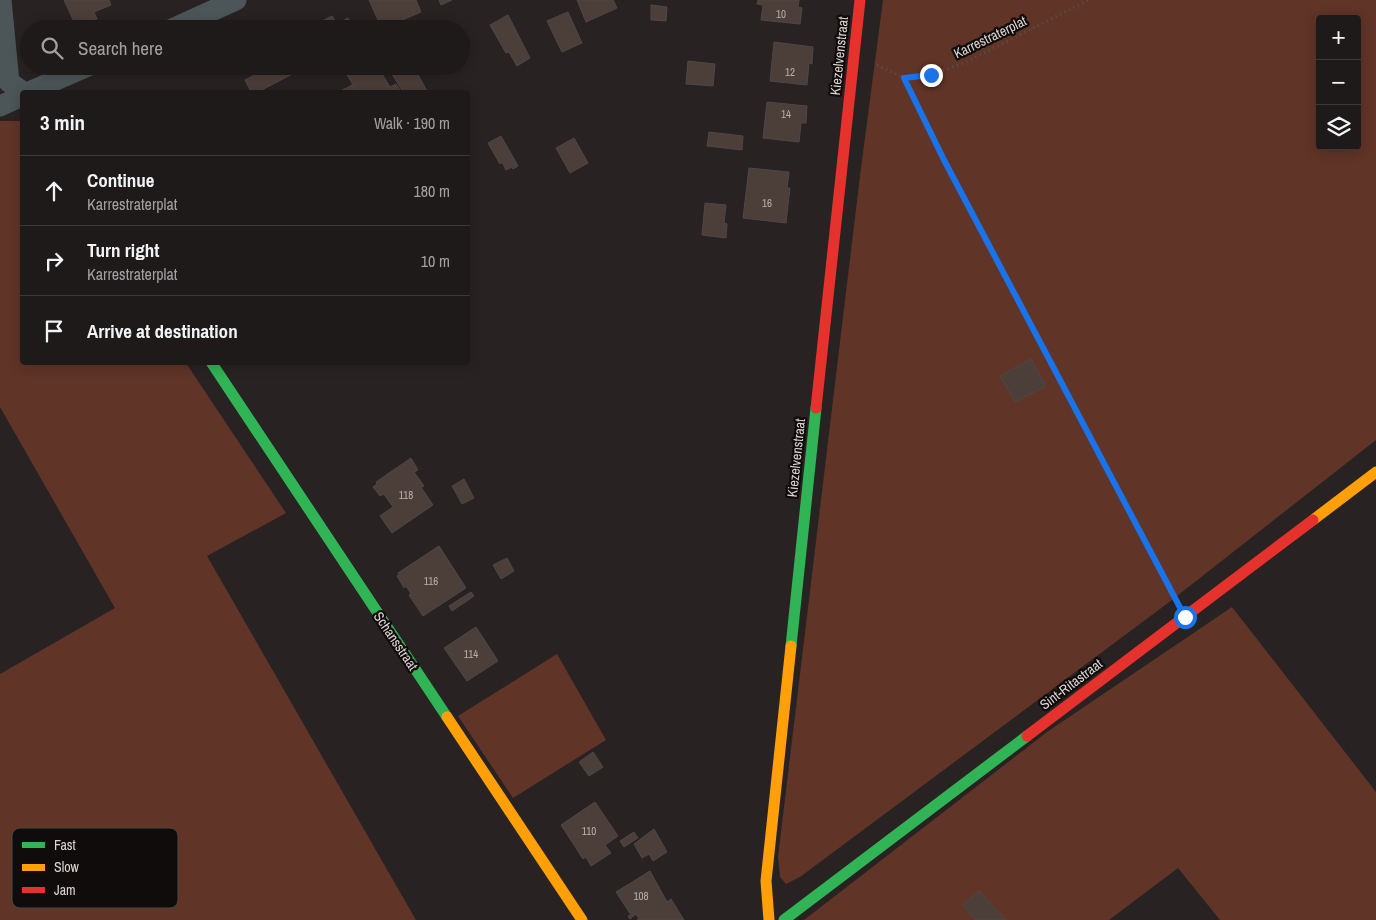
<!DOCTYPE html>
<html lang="en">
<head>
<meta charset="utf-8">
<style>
  body { margin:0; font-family:"Archivo Narrow",sans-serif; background:#262323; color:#f1f3f6 }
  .controls { position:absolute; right:15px; top:15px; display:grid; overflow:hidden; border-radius:5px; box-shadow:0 2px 12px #0003 }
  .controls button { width:45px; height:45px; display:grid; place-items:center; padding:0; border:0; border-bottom:1px solid #3c3839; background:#1e1a1a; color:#f1f3f6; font:25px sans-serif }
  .stop { position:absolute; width:15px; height:15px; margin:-11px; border:4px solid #1a73e8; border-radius:50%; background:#fff }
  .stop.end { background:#1a73e8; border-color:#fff; box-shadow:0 1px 5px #0008 }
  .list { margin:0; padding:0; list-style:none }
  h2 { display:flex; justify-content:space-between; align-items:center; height:65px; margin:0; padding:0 20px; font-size:21px }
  h2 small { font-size:16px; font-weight:400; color:#a1a1a2 }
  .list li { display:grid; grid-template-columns:32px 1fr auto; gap:15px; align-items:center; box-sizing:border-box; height:70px; padding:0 20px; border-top:1px solid #3c3839 }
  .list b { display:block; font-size:19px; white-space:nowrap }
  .list p { margin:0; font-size:16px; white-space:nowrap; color:#a1a1a2 }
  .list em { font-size:16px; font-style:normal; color:#a1a1a2 }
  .icon { flex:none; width:28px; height:28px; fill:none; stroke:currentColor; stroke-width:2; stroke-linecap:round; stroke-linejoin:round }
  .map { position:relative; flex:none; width:1376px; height:920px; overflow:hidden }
  .search { position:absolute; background:#1e1a1a; box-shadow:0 2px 12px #0003; left:20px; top:20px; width:450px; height:55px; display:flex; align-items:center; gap:12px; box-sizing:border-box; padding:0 18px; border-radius:28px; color:#a1a1a2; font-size:19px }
  .panel { position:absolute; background:#1e1a1a; box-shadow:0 2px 12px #0003; left:20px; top:90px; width:450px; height:275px; border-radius:5px }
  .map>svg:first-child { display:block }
  .green { fill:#603427; fill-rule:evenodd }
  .building { fill:#4c3e39; stroke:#4d4847 }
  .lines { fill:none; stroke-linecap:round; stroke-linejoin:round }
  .path { stroke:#515558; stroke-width:3; stroke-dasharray:1 4; stroke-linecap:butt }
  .street { stroke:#4c5558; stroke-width:21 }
  .fast { stroke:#30b455; stroke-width:11 }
  .slow { stroke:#ff9f0a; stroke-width:11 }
  .jam { stroke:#e5322d; stroke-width:11 }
  .route { stroke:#1a73e8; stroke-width:6 }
  .labels { text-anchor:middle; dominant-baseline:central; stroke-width:4.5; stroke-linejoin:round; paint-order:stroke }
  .number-label { font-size:11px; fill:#b6afac }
  .street-label { font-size:14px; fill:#dad5d3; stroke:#100c0b }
  .key { fill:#100c0b; stroke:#4d4847; stroke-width:1 }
  .key-label { font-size:14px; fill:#dad5d3 }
</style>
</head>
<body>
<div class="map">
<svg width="1376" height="920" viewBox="0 0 1376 920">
  <rect width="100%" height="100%" fill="#282322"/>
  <g class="green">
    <path d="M883 0H1376V440L1168 603 800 877 786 884 780 877 778 857 860 176ZM1320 19H1357V146H1320Z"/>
    <path d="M0 121H19L22 124V362L186 363 286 513 207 556 416 920H0V674L115 608 0 407Z"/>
    <path d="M1232 607 1376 792V920H1220L1178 868 1109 920H804L1047 732Z"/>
    <path d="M557 654 606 740 513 798 458 716Z"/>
  </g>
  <g class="building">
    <path d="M64 0H109L111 5 94 12 97 19 77 28Z"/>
    <path d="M369 0H416L421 12 382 29Z"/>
    <path d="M439 0H452L441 5Z"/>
    <path d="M577 0H613L617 8 586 22Z"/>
    <path d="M758 0H799L798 7 802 8 800 24 761 20 763 5 757 4Z"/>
    <path d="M651 5 667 7 666 21 651 20Z"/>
    <path d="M568 12 582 43 562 52 547 21Z"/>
    <path d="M508 15 530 58 517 66 509 52 506 53 490 25Z"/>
    <path d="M332 16 337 24 348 18 355 29H322L318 23Z"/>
    <path d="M774 42 813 47 812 64 809 63 807 85 770 81Z"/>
    <path d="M688 61 715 64 713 86 686 84Z"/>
    <path d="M261 66H295L298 71 258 92H251L245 80 253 76 251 73Z"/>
    <path d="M342 66H367L368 68 377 66 390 87 396 84 401 92H357Z"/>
    <path d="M387 66H413L427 91 426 92H403Z"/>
    <path d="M352 85 356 92H339Z"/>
    <path d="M767 102 807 106 806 123H801L799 142 763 138Z"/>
    <path d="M709 132 743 136 742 150 707 146Z"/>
    <path d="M501 136 518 166 513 169 512 167 506 170 502 162 500 164 488 143Z"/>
    <path d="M574 138 588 163 570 173 556 148Z"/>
    <path d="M749 168 789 172 787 188H790L786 223 743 218Z"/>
    <path d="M705 203 726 205 724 223 727 224 726 238 702 235Z"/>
    <path d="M1031 359 1046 386 1015 402 1000 376Z"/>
    <path d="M411 458 418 470 414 472 424 486 421 487 433 505 392 533 380 516 393 507 384 494 380 496 373 487 377 484 376 482Z"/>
    <path d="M464 479 474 498 462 504 452 486Z"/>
    <path d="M439 546 466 588 423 616 409 595 411 594 406 586 404 588 397 576 399 575 398 573Z"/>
    <path d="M507 558 514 571 501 579 493 565Z"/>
    <path d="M471 592 474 596 452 611 449 606Z"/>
    <path d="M476 627 498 661 467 681 444 648Z"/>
    <path d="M593 752 603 767 589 776 579 762Z"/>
    <path d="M595 802 618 836 605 845 611 853 591 866 586 857 583 859 561 825Z"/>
    <path d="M654 829 667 852 653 861 649 854 642 858 634 844Z"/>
    <path d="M634 832 638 838 624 847 620 841Z"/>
    <path d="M650 871 667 902 671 899 684 920H637L639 919 636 914 630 919 628 916 631 915 616 892Z"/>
    <path d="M979 891 1006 920H976L963 905Z"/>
  </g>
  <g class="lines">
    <g class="path">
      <path d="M877 65 904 78"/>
      <path d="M904 78 944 160 1174 596"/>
      <path d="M904 78 931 75 964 63 1089 0"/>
    </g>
    <g class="street">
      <path d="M1 0 9 82 23 92"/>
      <path d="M172 29 236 0"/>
      <path d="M29 92 88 66"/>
      <path d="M0 106 22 96"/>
    </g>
    <g class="fast">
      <path d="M211 362 447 717"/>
      <path d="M791 646 816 408"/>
      <path d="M784 920 1027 736"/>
    </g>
    <g class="slow">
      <path d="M1313 520 1376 472"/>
      <path d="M447 717 582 920"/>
      <path d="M769 920 766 881 791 646"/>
    </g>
    <g class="jam">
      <path d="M816 408 860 0"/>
      <path d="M1027 736 1313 520"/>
    </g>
  </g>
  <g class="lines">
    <path class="route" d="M931 75 904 78 944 160 1185 617"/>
  </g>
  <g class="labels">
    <g class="number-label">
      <text x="781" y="14">10</text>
      <text x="790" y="72">12</text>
      <text x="786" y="114">14</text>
      <text x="767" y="203">16</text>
      <text x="406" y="495">118</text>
      <text x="431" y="581">116</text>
      <text x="471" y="654">114</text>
      <text x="589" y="831">110</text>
      <text x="641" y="896">108</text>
    </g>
    <g class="street-label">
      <text transform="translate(990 37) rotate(-26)">Karrestraterplat</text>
      <text transform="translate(839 56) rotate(-84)">Kiezelvenstraat</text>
      <text transform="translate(796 458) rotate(-84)">Kiezelvenstraat</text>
      <text transform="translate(396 641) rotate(56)">Schansstraat</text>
      <text transform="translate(1071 684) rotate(-37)">Sint-Ritastraat</text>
    </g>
  </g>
  <rect x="12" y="828" width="166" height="80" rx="8" class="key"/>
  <rect x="22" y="842" width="23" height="6" fill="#30b455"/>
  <rect x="22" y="864" width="23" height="7" fill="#ff9f0a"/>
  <rect x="22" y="887" width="23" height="6" fill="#e5322d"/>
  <g class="key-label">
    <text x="54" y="850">Fast</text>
    <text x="54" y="872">Slow</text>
    <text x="54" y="895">Jam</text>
  </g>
</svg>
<div class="controls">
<button>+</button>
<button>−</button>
<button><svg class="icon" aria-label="layers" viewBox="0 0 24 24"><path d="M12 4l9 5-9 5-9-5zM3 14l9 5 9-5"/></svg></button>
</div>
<div class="stop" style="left:1185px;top:617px"></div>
<div class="stop end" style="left:931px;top:75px"></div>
<div class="search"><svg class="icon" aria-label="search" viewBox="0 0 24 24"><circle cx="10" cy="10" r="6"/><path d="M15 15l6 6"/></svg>Search here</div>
<section class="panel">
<h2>3 min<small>Walk · 190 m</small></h2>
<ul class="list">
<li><svg class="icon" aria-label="ahead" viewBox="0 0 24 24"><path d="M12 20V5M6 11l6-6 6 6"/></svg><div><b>Continue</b><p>Karrestraterplat</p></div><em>180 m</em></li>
<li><svg class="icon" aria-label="right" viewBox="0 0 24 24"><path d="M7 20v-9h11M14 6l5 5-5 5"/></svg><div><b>Turn right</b><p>Karrestraterplat</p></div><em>10 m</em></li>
<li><svg class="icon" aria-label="arrive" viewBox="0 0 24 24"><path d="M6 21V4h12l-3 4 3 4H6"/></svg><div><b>Arrive at destination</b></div></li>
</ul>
</section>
</div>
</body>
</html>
